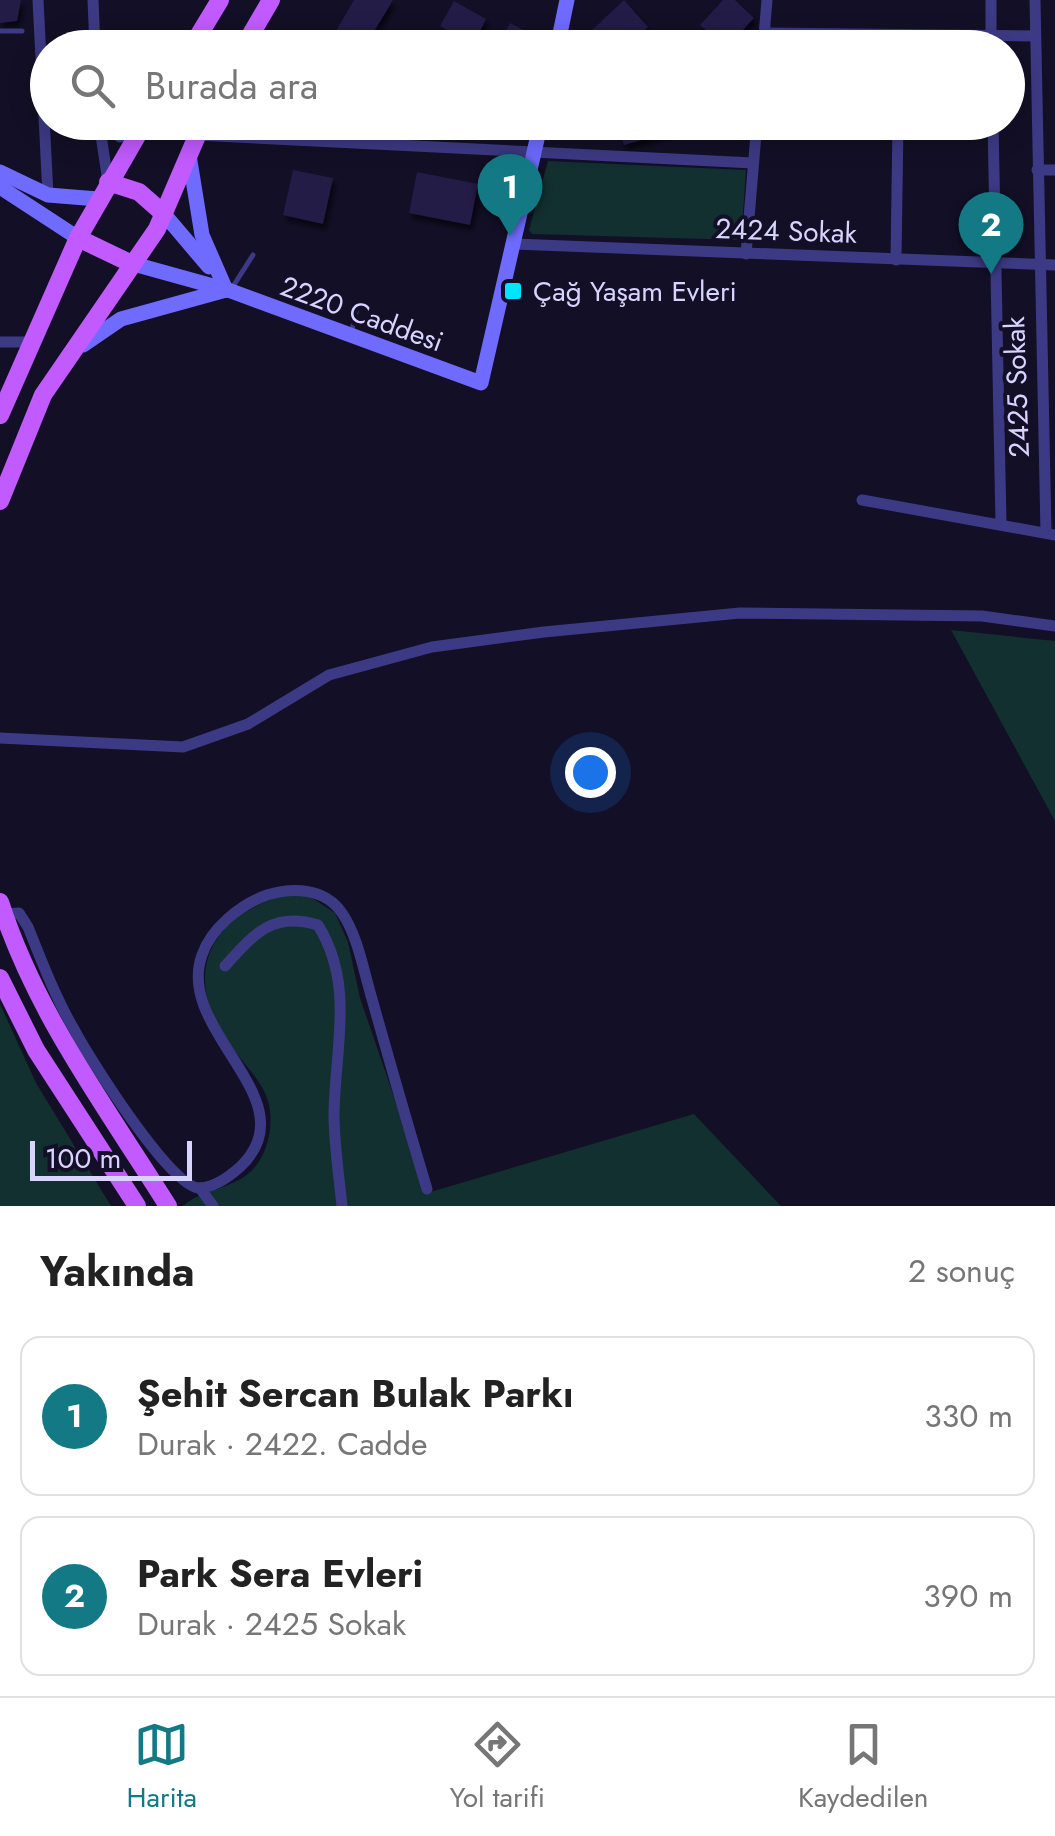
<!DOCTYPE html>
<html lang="tr">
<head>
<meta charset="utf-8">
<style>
  body { margin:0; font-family:Jost,sans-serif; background:#f6f6f6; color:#222 }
  .scale { position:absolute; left:30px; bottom:25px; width:162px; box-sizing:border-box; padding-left:10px; border:5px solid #d9d4ff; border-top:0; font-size:28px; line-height:35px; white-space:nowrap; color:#d9d4ff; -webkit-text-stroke:8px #130f26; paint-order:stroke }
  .you { position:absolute; left:590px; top:772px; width:35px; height:35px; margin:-25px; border:8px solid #fff; border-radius:50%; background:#1a73e8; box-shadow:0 0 0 15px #1a73e833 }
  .badge { display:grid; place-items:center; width:65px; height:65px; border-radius:50%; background:#137a85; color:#fff; font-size:32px; font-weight:700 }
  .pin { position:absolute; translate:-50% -82px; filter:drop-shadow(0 2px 5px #0008) }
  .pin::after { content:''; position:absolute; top:52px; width:35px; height:30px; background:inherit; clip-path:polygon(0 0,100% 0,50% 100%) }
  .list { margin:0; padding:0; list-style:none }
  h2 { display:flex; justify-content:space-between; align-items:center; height:130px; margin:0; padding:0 40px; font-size:42px }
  h2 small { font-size:32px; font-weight:400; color:#767676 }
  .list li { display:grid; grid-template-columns:65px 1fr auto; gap:30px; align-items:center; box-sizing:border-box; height:160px; margin:0 20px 20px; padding:0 20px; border:2px solid #e0e0e0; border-radius:20px }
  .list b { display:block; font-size:38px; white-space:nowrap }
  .list p { margin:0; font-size:32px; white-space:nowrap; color:#767676 }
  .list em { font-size:32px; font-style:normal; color:#767676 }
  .icon { flex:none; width:55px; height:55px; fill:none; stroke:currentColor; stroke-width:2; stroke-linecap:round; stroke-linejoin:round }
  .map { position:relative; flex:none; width:1055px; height:1206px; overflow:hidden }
  .search { position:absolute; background:#fff; box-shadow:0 5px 25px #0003; left:30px; right:30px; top:30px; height:110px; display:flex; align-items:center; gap:25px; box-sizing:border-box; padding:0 35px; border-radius:55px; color:#767676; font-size:38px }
  .sheet { height:490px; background:#fff }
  nav { display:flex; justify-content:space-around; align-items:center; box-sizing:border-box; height:140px; border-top:2px solid #e0e0e0; background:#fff; font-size:28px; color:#767676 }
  nav a { display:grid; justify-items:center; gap:5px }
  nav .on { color:#137a85 }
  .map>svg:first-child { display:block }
  .green { fill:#12302f }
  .building { fill:#241b47; filter:url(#shadow) }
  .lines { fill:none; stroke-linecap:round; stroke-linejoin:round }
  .lane { stroke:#3d3a85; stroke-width:5 }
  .street { stroke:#3d3a85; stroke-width:11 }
  .secondary { stroke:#6f6bff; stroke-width:15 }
  .primary { stroke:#c25bff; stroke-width:18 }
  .poi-dot { fill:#00e5ff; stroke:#130f26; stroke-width:4 }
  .labels { text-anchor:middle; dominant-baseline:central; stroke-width:8; stroke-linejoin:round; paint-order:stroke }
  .street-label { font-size:28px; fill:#d9d4ff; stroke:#130f26 }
  .poi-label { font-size:28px; fill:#d9d4ff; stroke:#130f26; text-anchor:start }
</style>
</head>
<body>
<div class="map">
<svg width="1055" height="1206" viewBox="0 0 1055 1206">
  <defs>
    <filter id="shadow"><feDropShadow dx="3" dy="5.5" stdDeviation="2.5" flood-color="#0009"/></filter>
  </defs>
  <rect width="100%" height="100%" fill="#130f26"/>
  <g class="green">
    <path d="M548 161 746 170 741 240 532 234 529 230Z"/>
    <path d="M951 630 1055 641V821Z"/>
    <path d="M282 896H309L335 913 348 942 360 998 427 1193 694 1114 781 1206H183C199 1190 237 1189 255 1167 269 1151 274 1121 268 1101 262 1079 237 1057 224 1037 183 972 211 917 282 896Z"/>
    <path d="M0 1004 36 1083 111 1206H0Z"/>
  </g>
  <g class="building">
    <path d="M0 0H21L17 21 0 23Z"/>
    <path d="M354 0H393L364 48H326Z"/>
    <path d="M624 0 648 27 626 48H607L592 30Z"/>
    <path d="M723 0H735L754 18 726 48 700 25Z"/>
    <path d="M454 1 486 19 473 45 440 26Z"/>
    <path d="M510 23 533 35 526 48H497Z"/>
    <path d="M617 122H674L676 130 624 145Z"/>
    <path d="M293 170 333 178 323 224 283 215Z"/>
    <path d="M417 172 478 184 470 225 409 213Z"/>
  </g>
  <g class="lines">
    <g class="lane">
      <path d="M0 31H22"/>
      <path d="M250 41 261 48"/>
      <path d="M232 288 253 255"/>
      <path d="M351 334 358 304"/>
    </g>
    <g class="street">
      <path d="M38 0 48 195"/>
      <path d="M93 0 95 48"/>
      <path d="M991 0V48"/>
      <path d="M1035 0 1046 533"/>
      <path d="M764 33 1035 36"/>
      <path d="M763 48 767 0"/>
      <path d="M99 122 108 182"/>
      <path d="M993 122 1001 523"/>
      <path d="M100 123 120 137 139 132"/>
      <path d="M197 135 753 163"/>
      <path d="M1037 170H1055"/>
      <path d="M514 244 1055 265"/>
      <path d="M746 254 757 122"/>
      <path d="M896 260 898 122"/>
      <path d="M0 342H33"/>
      <path d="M862 500 1055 535"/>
      <path d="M0 738 183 747 248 724 329 675 432 647 544 632 740 613 982 616 1055 626"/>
      <path d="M4 914 19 913 28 927C42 962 56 999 75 1031 90 1059 172 1190 200 1188 215 1187 230 1176 240 1167 311 1100 174 1032 202 955 211 928 241 904 267 895 293 887 325 888 342 913 358 936 364 973 372 999 390 1063 408 1126 427 1189"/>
      <path d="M225 966C254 934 273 911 318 925 355 985 335 1047 334 1114 334 1144 339 1176 342 1206"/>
      <path d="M200 1188 213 1206"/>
    </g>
    <g class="secondary">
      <path d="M557 48 567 0"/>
      <path d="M189 155 202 235 226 290"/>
      <path d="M0 172 48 195 98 199"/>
      <path d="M0 187 78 238"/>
      <path d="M164 214 209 267"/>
      <path d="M130 263 231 291 481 383 541 122"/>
      <path d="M83 345 121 319 226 290"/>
    </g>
    <g class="primary">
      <path d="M191 48 220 0"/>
      <path d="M243 48 271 0"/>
      <path d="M108 182 139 192 164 214"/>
      <path d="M78 238 130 263"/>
      <path d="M0 415 78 238 145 122"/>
      <path d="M0 501 43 395 157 229 203 122"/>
      <path d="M0 902C36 1014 106 1107 168 1206"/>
      <path d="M0 978 36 1050 137 1206"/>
    </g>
  </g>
  <rect class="poi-dot" x="503" y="281" width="20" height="20" rx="5"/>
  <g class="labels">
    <g class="street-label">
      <text transform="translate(786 231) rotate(2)">2424 Sokak</text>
      <text transform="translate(362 314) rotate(20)">2220 Caddesi</text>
      <text transform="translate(1017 387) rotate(-92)">2425 Sokak</text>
    </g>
    <g class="poi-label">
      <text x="533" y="291">Çağ Yaşam Evleri</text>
    </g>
  </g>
</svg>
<div class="scale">100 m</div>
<div class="you"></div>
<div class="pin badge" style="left:510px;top:236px">1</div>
<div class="pin badge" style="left:991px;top:274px">2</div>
<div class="search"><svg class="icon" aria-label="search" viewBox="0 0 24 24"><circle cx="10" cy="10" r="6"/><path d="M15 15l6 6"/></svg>Burada ara</div>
</div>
<section class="sheet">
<h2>Yakında<small>2 sonuç</small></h2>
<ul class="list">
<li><span class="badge">1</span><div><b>Şehit Sercan Bulak Parkı</b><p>Durak · 2422. Cadde</p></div><em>330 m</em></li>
<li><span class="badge">2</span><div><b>Park Sera Evleri</b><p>Durak · 2425 Sokak</p></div><em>390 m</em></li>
</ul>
</section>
<nav>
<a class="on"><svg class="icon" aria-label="map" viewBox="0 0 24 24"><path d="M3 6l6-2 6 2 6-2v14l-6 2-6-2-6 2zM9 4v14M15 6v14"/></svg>Harita</a>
<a><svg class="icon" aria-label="directions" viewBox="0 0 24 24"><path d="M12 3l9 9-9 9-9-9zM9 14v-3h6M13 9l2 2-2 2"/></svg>Yol tarifi</a>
<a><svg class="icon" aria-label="saved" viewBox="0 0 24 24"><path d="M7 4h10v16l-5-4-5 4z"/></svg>Kaydedilen</a>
</nav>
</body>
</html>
